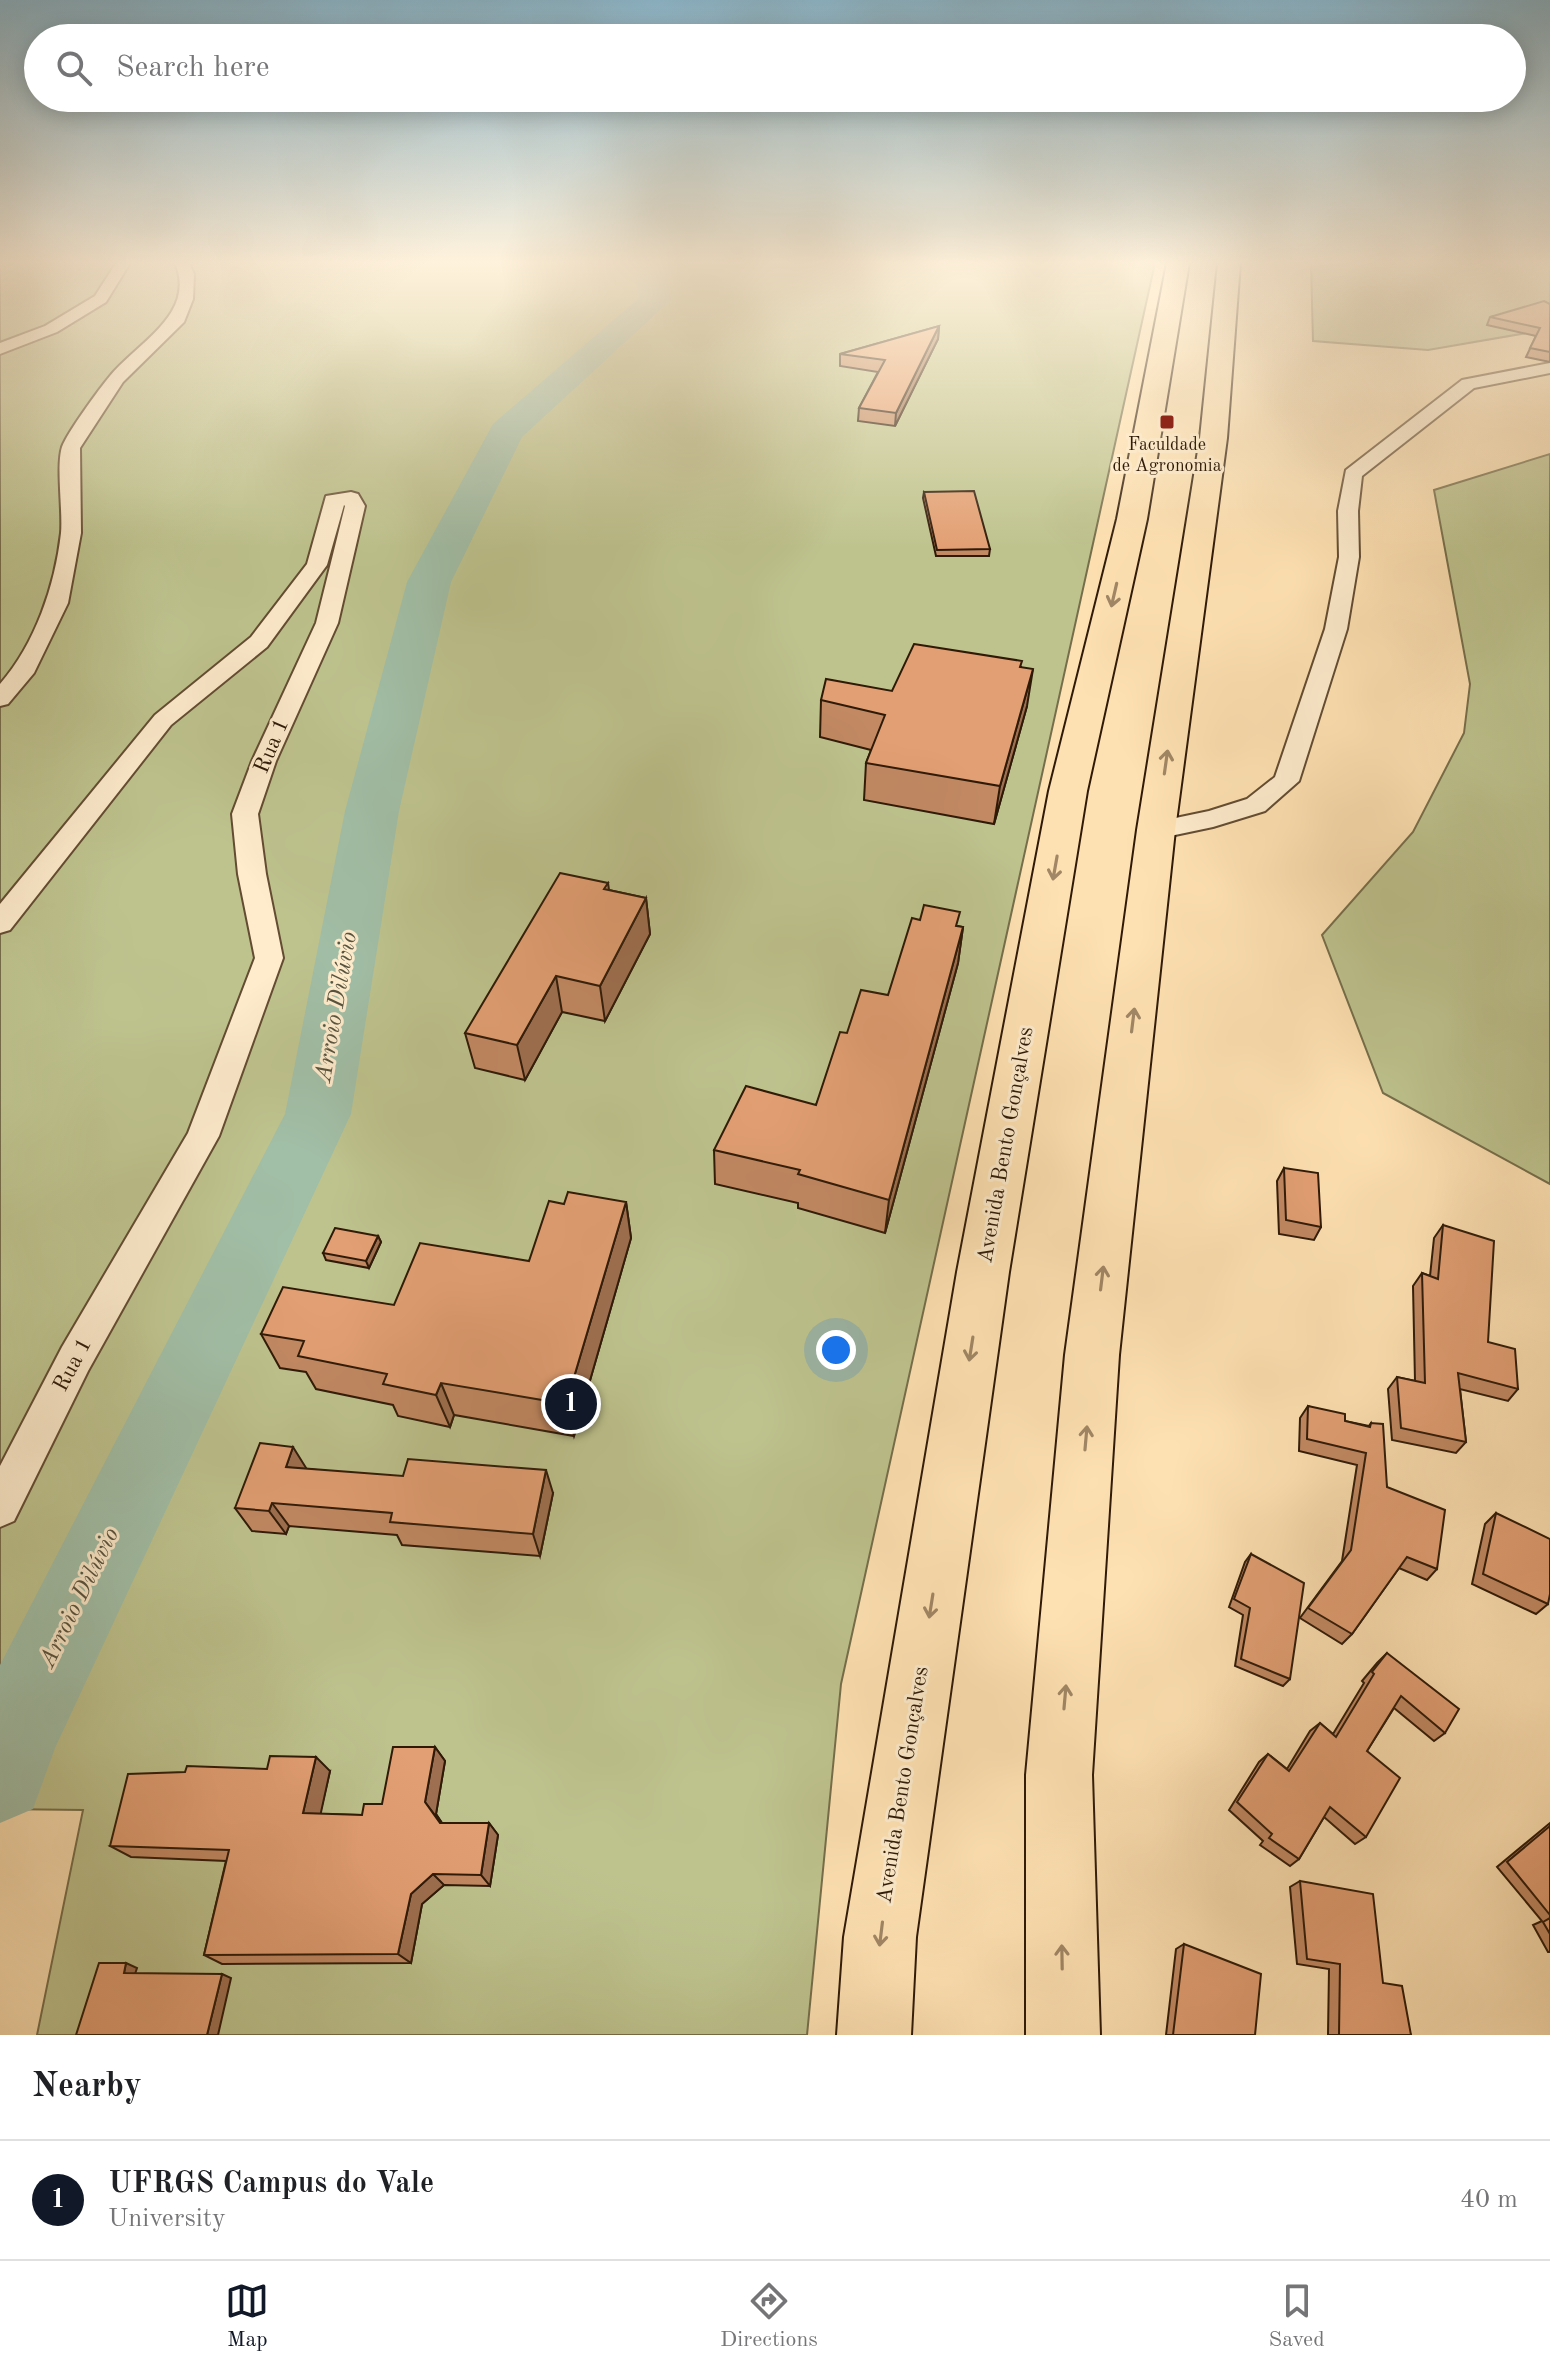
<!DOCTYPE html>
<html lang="en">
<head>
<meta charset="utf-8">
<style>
  body { margin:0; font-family:"Old Standard TT",serif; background:#f6f6f6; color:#202124 }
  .you { position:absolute; left:836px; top:1350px; width:28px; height:28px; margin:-20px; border:6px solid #fff; border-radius:50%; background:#1a73e8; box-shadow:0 0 0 12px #1a73e833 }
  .badge { display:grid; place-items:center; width:52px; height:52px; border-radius:50%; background:#111827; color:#fff; font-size:26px; font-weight:700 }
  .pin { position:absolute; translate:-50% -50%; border:4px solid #fff; box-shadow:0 2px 8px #0006 }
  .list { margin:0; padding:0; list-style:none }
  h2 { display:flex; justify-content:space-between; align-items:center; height:104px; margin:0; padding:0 32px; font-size:34px }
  h2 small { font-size:26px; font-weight:400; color:#757577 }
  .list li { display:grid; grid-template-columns:52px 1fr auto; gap:24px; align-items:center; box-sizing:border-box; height:120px; padding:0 32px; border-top:2px solid #e0e0e0 }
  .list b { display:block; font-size:30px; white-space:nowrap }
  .list p { margin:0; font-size:26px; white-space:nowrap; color:#757577 }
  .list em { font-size:26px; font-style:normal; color:#757577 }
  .icon { flex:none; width:44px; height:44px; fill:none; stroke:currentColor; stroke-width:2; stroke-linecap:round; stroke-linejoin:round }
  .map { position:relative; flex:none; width:1550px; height:2035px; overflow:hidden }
  .search { position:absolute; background:#fff; box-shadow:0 4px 20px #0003; left:24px; right:24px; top:24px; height:88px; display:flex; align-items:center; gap:20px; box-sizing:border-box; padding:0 28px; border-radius:44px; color:#757577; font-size:30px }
  .sheet { height:224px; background:#fff }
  nav { display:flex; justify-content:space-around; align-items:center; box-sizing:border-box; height:112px; border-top:2px solid #e0e0e0; background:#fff; font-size:22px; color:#757577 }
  nav a { display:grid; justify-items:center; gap:4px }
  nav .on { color:#111827 }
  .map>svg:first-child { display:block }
  .green { fill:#bec38e; stroke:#766e4b; stroke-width:2 }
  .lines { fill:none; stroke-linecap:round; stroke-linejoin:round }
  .river { fill:#a1bea6; fill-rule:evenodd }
  .minor-casing { stroke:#634c32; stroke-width:4 }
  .primary-casing { stroke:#2f1a08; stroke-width:4 }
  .minor { fill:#feeccd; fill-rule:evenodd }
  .primary { fill:#fee1b2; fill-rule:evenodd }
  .wall { fill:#c28963; stroke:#2f1a08; stroke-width:2 }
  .shaded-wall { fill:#9e6f50; stroke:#2f1a08; stroke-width:2 }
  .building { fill:#e29f73; stroke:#2f1a08; stroke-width:2 }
  .oneway { stroke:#a18766 }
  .poi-dot { fill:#8f2418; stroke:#feeccd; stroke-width:3 }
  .labels { text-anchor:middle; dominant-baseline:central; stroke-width:6; stroke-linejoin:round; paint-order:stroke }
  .far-poi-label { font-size:18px; fill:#2f1a08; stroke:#feeccd }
  .street-label { font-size:22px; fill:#2f1a08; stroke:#feeccd }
  .water-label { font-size:24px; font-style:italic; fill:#57533f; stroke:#feeccd }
</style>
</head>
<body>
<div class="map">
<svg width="1550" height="2035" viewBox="0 0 1550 2035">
  <rect width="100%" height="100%" fill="#fee1b2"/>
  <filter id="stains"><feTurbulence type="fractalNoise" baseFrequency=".0025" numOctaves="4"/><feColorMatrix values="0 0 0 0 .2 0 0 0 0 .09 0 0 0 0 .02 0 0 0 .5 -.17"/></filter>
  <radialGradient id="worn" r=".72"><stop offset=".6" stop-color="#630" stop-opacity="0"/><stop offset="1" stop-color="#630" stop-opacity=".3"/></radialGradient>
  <g class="green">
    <path d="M0 263H1155L841 1684 807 2035H37L83 1810 0 1809Z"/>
    <path d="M1311 263H1550V329L1428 350 1313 341Z"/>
    <path d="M1550 454V1184L1383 1093 1322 935 1413 832 1464 733 1470 684 1434 490Z"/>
  </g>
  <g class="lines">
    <path class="river" d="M647 263H678L668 278 671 300 522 437 451 582 399 811 351 1114 55 1748 33 1809 0 1823V1665L285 1114 345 811 407 582 493 424 639 298 636 277Z"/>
    <defs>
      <g id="minor">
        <path d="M116 263H130L106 302 57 332 0 354V343L45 326 95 296Z"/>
        <path d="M175 263H189L194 274 193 299 184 322 123 382 80 448 81 533 68 603 34 673 8 704 0 706V684C35 644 55 586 61 533 63 511 56 466 62 447 67 433 99 389 110 376 137 343 197 314 175 263Z"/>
        <path d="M1550 363V373L1474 388 1362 476 1358 511 1359 557 1347 629 1299 781 1265 811 1213 827 1156 839 1147 836 1143 830 1147 824 1209 811 1247 799 1275 777 1325 629 1339 557 1338 511 1346 470 1462 380Z"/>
        <path d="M351 492 358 494 365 506 338 623 276 761 258 814 266 874 283 958 219 1136 88 1371 14 1521 0 1527V1466L62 1347 188 1133 255 958 238 874 232 814 252 761 316 623 345 506 344 505 327 565 267 647 171 725 10 930 0 933V904L155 715 251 637 307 564 326 496Z"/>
      </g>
      <g id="primary">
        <path d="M1167 263H1189L1147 519 1087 791 1009 1272 916 1937 911 2035H837L844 1937 957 1272 1049 791 1117 519Z"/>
        <path d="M1218 263H1240L1227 438 1175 830 1119 1355 1092 1775 1100 2035H1026V1775L1065 1355 1137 830 1200 438Z"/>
      </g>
    </defs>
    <use href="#minor" class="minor-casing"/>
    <use href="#primary" class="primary-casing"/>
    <use href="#minor" class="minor"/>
    <use href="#primary" class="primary"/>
  </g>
  <g class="wall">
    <path d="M1550 304V362L1526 357 1536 336 1487 325 1490 317Z"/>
    <path d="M939 326 938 339 895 426 858 421 859 408 878 372 840 366V354Z"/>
    <path d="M924 492 990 549 989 556H936L923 498Z"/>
    <path d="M1021 667 1027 706 994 824 864 800 866 763 871 750 820 737 821 700 892 691Z"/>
    <path d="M608 883 609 890 646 898 650 934 605 1021 562 1012 525 1080 475 1068 465 1033Z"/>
    <path d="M958 926 963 927 958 963 885 1233 798 1208V1203L715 1184 714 1150 816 1105 847 1033 888 995Z"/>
    <path d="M1284 1168 1321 1227 1314 1240 1279 1234 1277 1181Z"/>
    <path d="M626 1202 631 1238 574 1436 454 1415 450 1427 398 1416 393 1405 316 1389 306 1372 280 1368 261 1334 394 1305 529 1261 564 1204Z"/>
    <path d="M1443 1225 1488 1342 1518 1389 1508 1401 1460 1389 1466 1442 1456 1453 1392 1440 1388 1389 1397 1377 1415 1381 1413 1286 1422 1273 1430 1276 1434 1238Z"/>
    <path d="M378 1236 381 1242 369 1268 326 1260 323 1253Z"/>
    <path d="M1308 1406 1345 1421 1369 1426 1371 1423 1387 1487 1437 1569 1427 1580 1399 1568 1352 1634 1342 1644 1300 1618 1342 1561 1357 1465 1299 1451 1300 1418Z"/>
    <path d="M307 1469 553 1493 540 1556 402 1545 397 1535 289 1526 286 1534 252 1531 235 1508Z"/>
    <path d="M1496 1513 1548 1604 1536 1614 1472 1584 1485 1524Z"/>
    <path d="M1251 1554 1290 1679 1283 1686 1235 1666 1243 1615 1229 1607 1245 1562Z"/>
    <path d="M1387 1653 1445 1733 1434 1741 1394 1708 1367 1751 1366 1837 1355 1844 1324 1817 1299 1859 1290 1866 1260 1845 1263 1841 1229 1810 1259 1762 1268 1754 1287 1769 1310 1731 1320 1723 1333 1734 1364 1683 1362 1681 1377 1663Z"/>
    <path d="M435 1747 445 1761 436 1814 442 1823H489L498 1835 490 1886 444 1885 422 1904 411 1963 222 1964 204 1955 226 1861 131 1857 110 1846 330 1771 320 1814 362 1815 382 1804Z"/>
    <path d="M1550 1823V1952H1548L1533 1925 1542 1921 1497 1867Z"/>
    <path d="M1300 1881 1383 1983 1411 2035H1328L1329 1969 1297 1964 1290 1887Z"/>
    <path d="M1184 1944 1255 2035H1166L1176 1949Z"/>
  </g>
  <g class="shaded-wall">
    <path d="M939 326 938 339 895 426 896 413Z"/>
    <path d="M1033 669 1027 706 994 824 1000 786Z"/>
    <path d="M646 898 650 934 605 1021 600 986Z"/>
    <path d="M963 927 958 963 885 1233 889 1200Z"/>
    <path d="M556 976 562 1012 525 1080 517 1045Z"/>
    <path d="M626 1202 631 1238 574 1436 566 1404Z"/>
    <path d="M378 1236 381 1242 369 1268 366 1261Z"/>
    <path d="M441 1383 454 1415 450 1427 436 1395Z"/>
    <path d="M293 1447 308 1471 286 1467Z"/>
    <path d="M546 1470 553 1493 540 1556 533 1534Z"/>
    <path d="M272 1503 289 1526 286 1534 269 1511Z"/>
    <path d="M435 1747 445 1761 436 1814 450 1835 425 1802Z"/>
    <path d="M316 1757 330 1771 318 1826 303 1813Z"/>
    <path d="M489 1823 498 1835 490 1886 481 1875Z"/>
    <path d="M433 1874 444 1885 422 1904 411 1963 398 1954 411 1894Z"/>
    <path d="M126 1963 137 1968 134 1977 124 1973Z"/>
    <path d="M222 1974 231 1978 218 2035H207Z"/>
  </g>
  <g class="building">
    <path d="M1544 301 1550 304V352L1530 348 1540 328 1490 317Z"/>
    <path d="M939 326 896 413 859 408 885 360 840 354Z"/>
    <path d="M974 491 990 549 937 550 924 492Z"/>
    <path d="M914 644 1022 661 1020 667 1033 669 1000 786 866 763 885 715 821 700 826 679 892 691Z"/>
    <path d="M560 873 608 883 604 889 646 898 600 986 556 976 517 1045 465 1033Z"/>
    <path d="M924 905 960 912 956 926 963 927 889 1200 798 1174 800 1170 714 1150 746 1086 816 1105 840 1032 847 1033 861 990 888 995 912 918 920 920Z"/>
    <path d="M1284 1168 1318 1173 1321 1227 1286 1220Z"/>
    <path d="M568 1192 626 1202 566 1404 441 1383 436 1395 383 1384 387 1374 298 1356 304 1341 261 1334 283 1287 394 1305 420 1243 529 1261 549 1201 564 1204Z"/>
    <path d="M1443 1225 1494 1241 1488 1342 1515 1349 1518 1389 1458 1373 1466 1442 1401 1428 1397 1377 1425 1383 1422 1273 1438 1279Z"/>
    <path d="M335 1228 378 1236 366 1261 323 1253Z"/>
    <path d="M1308 1406 1345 1414V1421L1370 1427 1371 1423 1383 1424 1387 1487 1445 1510 1437 1569 1407 1557 1352 1634 1308 1608 1351 1550 1366 1453 1307 1439Z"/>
    <path d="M260 1443 293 1447 286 1467 403 1476 408 1459 546 1470 533 1534 390 1522 392 1513 272 1503 269 1511 235 1508Z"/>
    <path d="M1496 1513 1550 1539V1594L1548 1604 1483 1574Z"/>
    <path d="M1251 1554 1304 1583 1290 1679 1241 1659 1250 1608 1234 1599Z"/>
    <path d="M1387 1653 1459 1709 1445 1733 1401 1696 1367 1751 1400 1778 1366 1837 1330 1807 1299 1859 1269 1838 1272 1834 1237 1802 1268 1754 1289 1771 1320 1723 1336 1737 1374 1674 1372 1672Z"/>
    <path d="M393 1747H435L425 1802 440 1823H489L481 1875 433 1874 411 1894 398 1954 204 1955 229 1850 110 1846 128 1774 185 1772 187 1766 267 1769 270 1756 316 1757 303 1813 362 1815 364 1804H382Z"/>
    <path d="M1550 1826V1915L1507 1862Z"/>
    <path d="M1300 1881 1373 1894 1383 1983 1402 1986 1411 2035H1339L1340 1964 1307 1959Z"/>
    <path d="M1550 1918V1934L1543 1922Z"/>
    <path d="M1184 1944 1261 1974 1255 2035H1173Z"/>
    <path d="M99 1963H126L124 1973 222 1974 207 2035H76Z"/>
  </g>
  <defs><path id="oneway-shaft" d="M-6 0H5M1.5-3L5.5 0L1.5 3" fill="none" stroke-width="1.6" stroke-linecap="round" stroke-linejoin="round" transform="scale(2)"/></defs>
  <g class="oneway">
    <use href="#oneway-shaft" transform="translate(1114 595) rotate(103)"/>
    <use href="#oneway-shaft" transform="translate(1166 762) rotate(-82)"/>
    <use href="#oneway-shaft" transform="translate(1055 868) rotate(100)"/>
    <use href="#oneway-shaft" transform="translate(1133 1020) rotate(-83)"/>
    <use href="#oneway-shaft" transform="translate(1102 1278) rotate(-83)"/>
    <use href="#oneway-shaft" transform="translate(971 1349) rotate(99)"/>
    <use href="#oneway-shaft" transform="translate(1086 1438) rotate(-85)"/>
    <use href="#oneway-shaft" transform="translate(931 1606) rotate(99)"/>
    <use href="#oneway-shaft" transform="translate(1065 1697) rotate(-85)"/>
    <use href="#oneway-shaft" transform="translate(881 1934) rotate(97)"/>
    <use href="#oneway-shaft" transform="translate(1062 1957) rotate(-91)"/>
  </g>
  <linearGradient id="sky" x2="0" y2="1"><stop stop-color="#8bb8ce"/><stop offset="0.48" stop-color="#fff2dc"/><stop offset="1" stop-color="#fff2dc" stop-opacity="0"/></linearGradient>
  <rect width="1550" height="547" fill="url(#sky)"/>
  <rect class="poi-dot" x="1159" y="414" width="16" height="16" rx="4"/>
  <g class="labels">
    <g class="far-poi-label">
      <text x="1167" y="445">Faculdade<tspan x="1167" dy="21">de Agronomia</tspan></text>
    </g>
    <g class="street-label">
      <text transform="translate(272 746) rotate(-67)">Rua 1</text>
      <text transform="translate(1006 1145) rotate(-80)">Avenida Bento Gonçalves</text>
      <text transform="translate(73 1365) rotate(-62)">Rua 1</text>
      <text transform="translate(903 1785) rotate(-81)">Avenida Bento Gonçalves</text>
    </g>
    <g class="water-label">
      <text transform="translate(337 1007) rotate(-80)">Arroio Dilúvio</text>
      <text transform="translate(80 1598) rotate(-64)">Arroio Dilúvio</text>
    </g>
  </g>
  <rect width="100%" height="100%" filter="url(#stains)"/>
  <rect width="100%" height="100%" fill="url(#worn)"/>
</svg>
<div class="you"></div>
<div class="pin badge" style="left:571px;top:1404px">1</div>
<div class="search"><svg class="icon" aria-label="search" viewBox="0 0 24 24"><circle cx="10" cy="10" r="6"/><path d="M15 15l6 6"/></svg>Search here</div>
</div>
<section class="sheet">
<h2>Nearby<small></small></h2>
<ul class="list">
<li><span class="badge">1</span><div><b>UFRGS Campus do Vale</b><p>University</p></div><em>40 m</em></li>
</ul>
</section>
<nav>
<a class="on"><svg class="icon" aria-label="map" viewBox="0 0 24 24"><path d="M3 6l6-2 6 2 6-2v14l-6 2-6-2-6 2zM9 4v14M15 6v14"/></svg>Map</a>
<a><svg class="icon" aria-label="directions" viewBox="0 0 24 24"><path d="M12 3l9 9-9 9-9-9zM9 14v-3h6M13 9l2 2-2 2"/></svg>Directions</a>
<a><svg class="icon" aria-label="saved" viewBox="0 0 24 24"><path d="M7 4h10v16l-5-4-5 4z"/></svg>Saved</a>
</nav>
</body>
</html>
